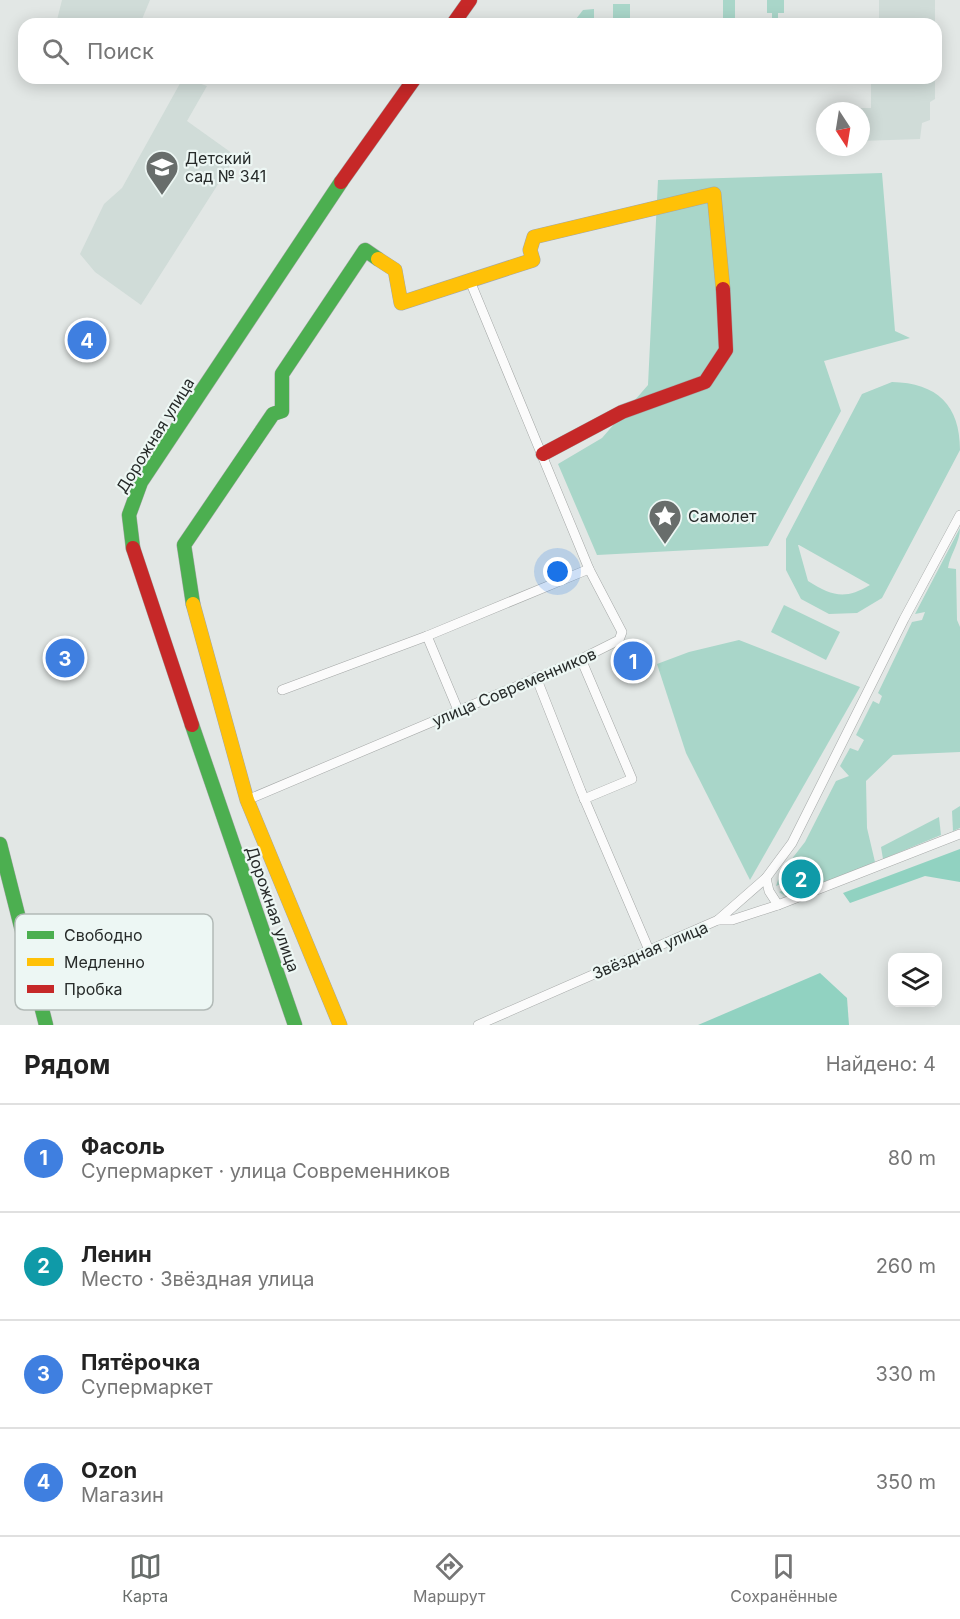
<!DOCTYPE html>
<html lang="ru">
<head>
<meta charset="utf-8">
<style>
  body { margin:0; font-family:Inter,sans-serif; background:#f2f2f2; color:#222 }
  .controls { position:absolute; right:18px; bottom:18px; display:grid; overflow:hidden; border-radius:12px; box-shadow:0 3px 15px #0003 }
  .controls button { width:54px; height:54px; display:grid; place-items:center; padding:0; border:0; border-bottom:2px solid #e0e0e0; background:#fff; color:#222; font:30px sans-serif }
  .compass { position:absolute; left:816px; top:102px; width:54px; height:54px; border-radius:50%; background:#fff; box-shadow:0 3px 15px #0003; rotate:168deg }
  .you { position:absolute; left:558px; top:572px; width:21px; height:21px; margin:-15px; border:4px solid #fff; border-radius:50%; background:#1a73e8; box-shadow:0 0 0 9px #1a73e833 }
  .badge { display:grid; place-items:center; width:39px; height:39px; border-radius:50%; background:#686d6b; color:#fff; font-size:20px; font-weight:700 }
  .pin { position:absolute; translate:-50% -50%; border:3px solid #fff; box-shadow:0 2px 6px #0006 }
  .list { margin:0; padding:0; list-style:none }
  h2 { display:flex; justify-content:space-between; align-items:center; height:78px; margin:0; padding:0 24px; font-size:26px }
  h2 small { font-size:20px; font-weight:400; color:#767676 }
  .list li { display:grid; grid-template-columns:39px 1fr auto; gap:18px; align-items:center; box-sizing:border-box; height:108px; padding:0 24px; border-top:2px solid #e0e0e0 }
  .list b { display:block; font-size:22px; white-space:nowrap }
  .list p { margin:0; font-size:20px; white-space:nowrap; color:#767676 }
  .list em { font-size:20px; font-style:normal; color:#767676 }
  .icon { flex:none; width:33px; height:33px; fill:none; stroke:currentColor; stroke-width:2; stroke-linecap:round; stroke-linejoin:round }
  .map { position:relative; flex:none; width:960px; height:1025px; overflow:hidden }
  .search { position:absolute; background:#fff; box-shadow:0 3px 15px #0003; left:18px; right:18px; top:18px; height:66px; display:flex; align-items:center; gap:15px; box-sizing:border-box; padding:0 21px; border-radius:18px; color:#767676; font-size:22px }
  .sheet { height:510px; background:#fff }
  nav { display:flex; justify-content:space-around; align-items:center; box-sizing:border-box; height:84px; border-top:2px solid #e0e0e0; background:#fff; font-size:16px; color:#767676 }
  nav a { display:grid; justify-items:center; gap:3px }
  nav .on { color:#686d6b }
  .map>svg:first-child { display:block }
  .built { fill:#d0dcd8 }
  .green { fill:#a9d6c9; fill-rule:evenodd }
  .forest { fill:#91d2c1 }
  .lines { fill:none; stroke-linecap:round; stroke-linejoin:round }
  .street-casing { stroke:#a4a7a6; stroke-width:10 }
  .fast-casing { stroke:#a4a7a6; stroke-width:15 }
  .slow-casing { stroke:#a4a7a6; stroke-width:15 }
  .jam-casing { stroke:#a4a7a6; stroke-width:15 }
  .street { stroke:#fbfbfb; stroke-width:9 }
  .fast { stroke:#4caf50; stroke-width:14 }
  .slow { stroke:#ffc107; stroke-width:14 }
  .jam { stroke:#c62828; stroke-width:14 }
  .labels { text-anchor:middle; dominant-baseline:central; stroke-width:4.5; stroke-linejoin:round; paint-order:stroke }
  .poi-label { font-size:16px; fill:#272b2a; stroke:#edf7f4; text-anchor:start }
  .street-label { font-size:16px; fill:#272b2a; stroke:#edf7f4 }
  .key { fill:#edf7f4; stroke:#b2bab7; stroke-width:1.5 }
  .key-label { font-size:16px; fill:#272b2a }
</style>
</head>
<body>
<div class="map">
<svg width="960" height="1025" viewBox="0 0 960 1025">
  <rect width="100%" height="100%" fill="#e2e7e5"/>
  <g class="built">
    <path d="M62 0H150L140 24H56Z"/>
    <rect x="879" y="0" width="56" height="24"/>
    <path d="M183 78 207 86 187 121 236 156 141 305 95 272 80 254 104 204 122 188Z"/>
    <path d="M871 78H935V99L930 102V120L922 123 920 139 861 141V108H871Z"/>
  </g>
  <g class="green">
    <rect x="723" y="0" width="12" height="24"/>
    <path d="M767 0H784V13H778V19L788 20V24H772V13H767Z"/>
    <rect x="613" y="4" width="17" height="20"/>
    <path d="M594 9V23H582L576 19 583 10Z"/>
    <path d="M882 173 895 331 910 338 824 361 841 411 768 546 597 555 558 464 602 438 648 385 658 180Z"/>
    <path d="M892 382C937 383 960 405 960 450L882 598 857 613 829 614 801 599 786 570V539L862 394ZM798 545H799L870 585C845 600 832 596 808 581Z"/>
    <path d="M960 528C960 543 950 554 948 568L956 569 957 620 960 627V752L893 755 866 781 867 828 875 862 788 898 779 892 806 880 804 875 776 886 780 874 805 842 836 781 849 776 840 766 850 748 858 751 864 740 856 735 873 701 879 704 882 696 878 693 912 622 922 620 925 612 915 614Z"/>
    <path d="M784 605 840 632 826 660 771 632Z"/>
    <path d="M739 640 860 687 750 880 686 753 657 664 689 652Z"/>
    <path d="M960 806V828L953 831 952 811Z"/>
    <path d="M939 817 941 835 883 859 881 847Z"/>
  </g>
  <g class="forest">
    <path d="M960 849V882L925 876 850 903 843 893Z"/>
    <path d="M820 973 847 998 849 1025H698Z"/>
  </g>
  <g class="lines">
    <defs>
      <g id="street">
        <path d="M427 636 458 710"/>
        <path d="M581 659 632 779 584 799"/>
        <path d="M536 677 581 791 649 950"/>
        <path d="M282 690 427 636 589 569"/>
        <path d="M247 800 581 659 619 640 622 632 589 569 470 281"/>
        <path d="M766 878 769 891 778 905"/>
        <path d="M718 920 766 878 792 843 904 619 960 515"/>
        <path d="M478 1025 718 920H732L778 905 960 834"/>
      </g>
      <g id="fast">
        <path d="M133 548 129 515 141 482 341 182"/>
        <path d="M193 604 184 545 273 414 282 411V374L365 250 378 259"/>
        <path d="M192 725 295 1025"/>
        <path d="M0 844 46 1025"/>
      </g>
      <g id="slow">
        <path d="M378 259 395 270 401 303 533 260 530 250 534 237 714 194 723 289"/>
        <path d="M193 604 247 800 340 1025"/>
      </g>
      <g id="jam">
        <path d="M453 24 470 0"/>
        <path d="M341 182 415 78"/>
        <path d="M543 454 622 412 705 382 726 350 723 289"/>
        <path d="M133 548 192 725"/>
      </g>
    </defs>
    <use href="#street" class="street-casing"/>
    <use href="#fast" class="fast-casing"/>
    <use href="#slow" class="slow-casing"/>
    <use href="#jam" class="jam-casing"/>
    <use href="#street" class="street"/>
    <use href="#fast" class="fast"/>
    <use href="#slow" class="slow"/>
    <use href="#jam" class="jam"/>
  </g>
  <defs>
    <symbol id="school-pin" viewBox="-11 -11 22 30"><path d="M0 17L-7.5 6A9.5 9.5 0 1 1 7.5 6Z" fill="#686d6b" stroke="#edf7f4"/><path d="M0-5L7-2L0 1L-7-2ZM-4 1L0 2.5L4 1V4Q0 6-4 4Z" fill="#fff"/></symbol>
    <symbol id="sight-pin" viewBox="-11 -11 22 30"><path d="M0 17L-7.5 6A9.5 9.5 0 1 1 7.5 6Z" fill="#686d6b" stroke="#edf7f4"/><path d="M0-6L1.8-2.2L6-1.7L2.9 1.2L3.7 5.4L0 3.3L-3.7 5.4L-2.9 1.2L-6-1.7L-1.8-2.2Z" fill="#fff"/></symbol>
  </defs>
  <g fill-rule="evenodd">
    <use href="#school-pin" x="143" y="148" width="38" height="52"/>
    <use href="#sight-pin" x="646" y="497" width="38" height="52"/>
  </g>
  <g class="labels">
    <g class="poi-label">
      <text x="185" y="158">Детский<tspan x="185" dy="18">сад № 341</tspan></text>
      <text x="688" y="516">Самолет</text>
    </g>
    <g class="street-label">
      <text transform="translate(155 435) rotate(-58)">Дорожная улица</text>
      <text transform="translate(514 687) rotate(-23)">улица Современников</text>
      <text transform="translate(273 909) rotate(71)">Дорожная улица</text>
      <text transform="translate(650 950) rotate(-23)">Звёздная улица</text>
    </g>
  </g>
  <rect x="15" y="914" width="198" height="96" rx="9" class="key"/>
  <rect x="27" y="931" width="27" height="8" fill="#4caf50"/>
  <rect x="27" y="958" width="27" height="8" fill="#ffc107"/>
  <rect x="27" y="985" width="27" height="8" fill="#c62828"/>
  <g class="key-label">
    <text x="64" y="941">Свободно</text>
    <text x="64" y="968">Медленно</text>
    <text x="64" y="995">Пробка</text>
  </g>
</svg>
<div class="controls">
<button><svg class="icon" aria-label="layers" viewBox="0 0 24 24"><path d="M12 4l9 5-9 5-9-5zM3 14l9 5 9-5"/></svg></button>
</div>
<svg class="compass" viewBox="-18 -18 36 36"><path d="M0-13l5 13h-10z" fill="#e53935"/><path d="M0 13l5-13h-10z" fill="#767676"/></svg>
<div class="you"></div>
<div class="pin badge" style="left:633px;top:661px;background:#3f7fe0">1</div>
<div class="pin badge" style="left:801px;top:879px;background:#0f9aa8">2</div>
<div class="pin badge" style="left:65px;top:658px;background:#3f7fe0">3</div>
<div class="pin badge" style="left:87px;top:340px;background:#3f7fe0">4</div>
<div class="search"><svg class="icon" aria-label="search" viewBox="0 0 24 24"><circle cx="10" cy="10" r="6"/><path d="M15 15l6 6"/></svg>Поиск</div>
</div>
<section class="sheet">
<h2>Рядом<small>Найдено: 4</small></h2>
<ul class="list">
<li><span class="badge" style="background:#3f7fe0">1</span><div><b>Фасоль</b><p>Супермаркет · улица Современников</p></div><em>80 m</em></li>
<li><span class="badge" style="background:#0f9aa8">2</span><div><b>Ленин</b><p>Место · Звёздная улица</p></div><em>260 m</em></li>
<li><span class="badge" style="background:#3f7fe0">3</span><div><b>Пятёрочка</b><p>Супермаркет</p></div><em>330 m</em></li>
<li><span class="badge" style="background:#3f7fe0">4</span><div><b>Ozon</b><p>Магазин</p></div><em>350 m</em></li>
</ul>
</section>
<nav>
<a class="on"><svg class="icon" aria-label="map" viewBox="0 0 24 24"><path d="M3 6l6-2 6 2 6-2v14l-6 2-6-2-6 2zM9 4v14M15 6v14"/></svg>Карта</a>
<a><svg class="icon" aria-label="directions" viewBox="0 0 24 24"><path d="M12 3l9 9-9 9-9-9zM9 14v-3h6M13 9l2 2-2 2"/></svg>Маршрут</a>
<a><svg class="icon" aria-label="saved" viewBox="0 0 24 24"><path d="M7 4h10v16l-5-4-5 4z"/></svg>Сохранённые</a>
</nav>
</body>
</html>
